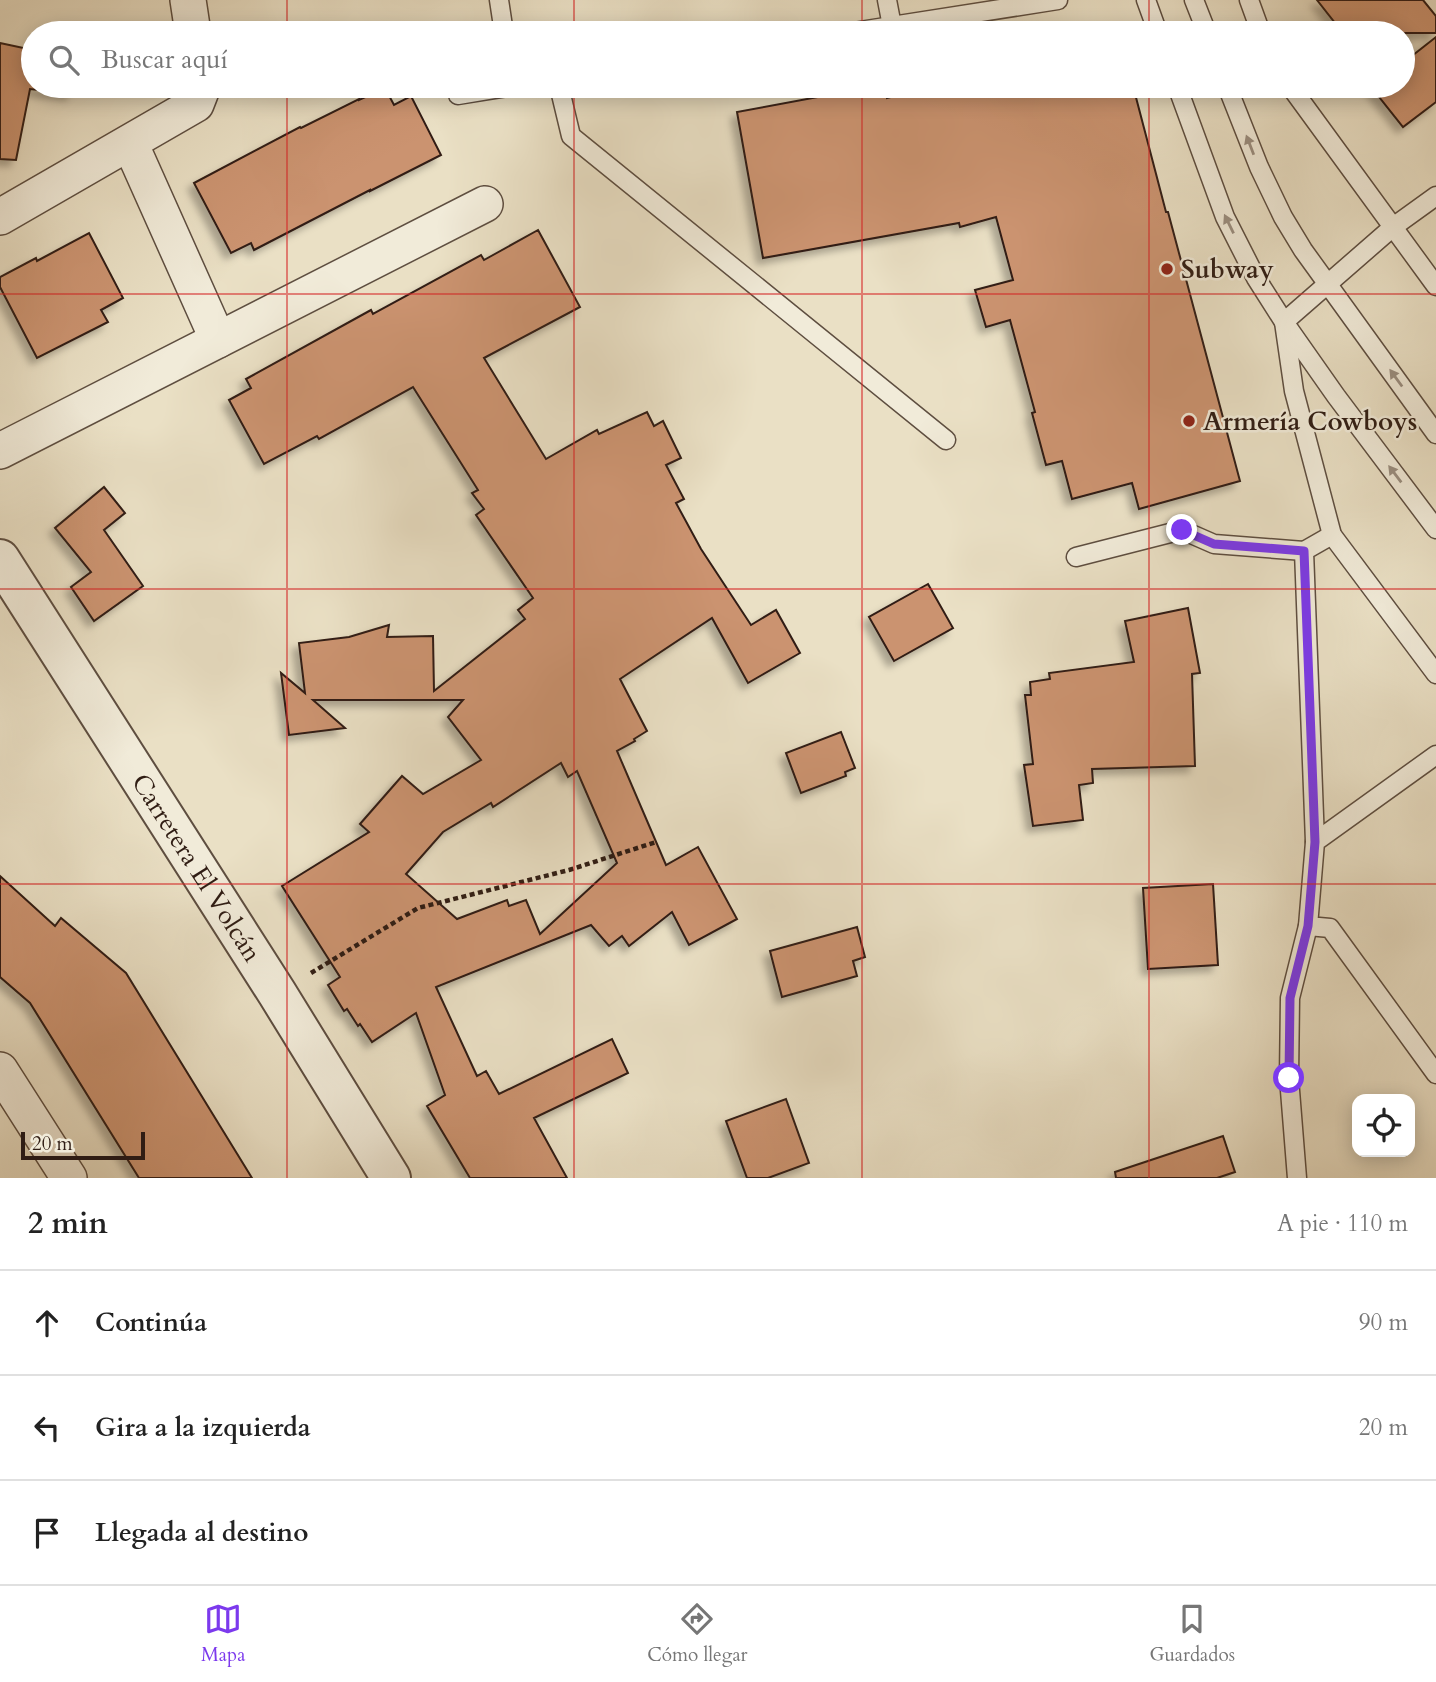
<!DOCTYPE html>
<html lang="es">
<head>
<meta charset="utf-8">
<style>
  body { margin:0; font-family:Cardo,serif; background:#f2f2f2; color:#222 }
  .controls { position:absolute; right:21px; bottom:21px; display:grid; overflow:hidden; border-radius:14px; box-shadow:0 4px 18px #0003 }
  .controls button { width:63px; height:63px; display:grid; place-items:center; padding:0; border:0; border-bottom:2px solid #e0e0e0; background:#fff; color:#222; font:35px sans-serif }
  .scale { position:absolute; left:21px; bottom:18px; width:124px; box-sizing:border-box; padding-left:7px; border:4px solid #301d14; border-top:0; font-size:19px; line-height:24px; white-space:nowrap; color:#301d14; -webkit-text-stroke:5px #f1ebd9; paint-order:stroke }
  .stop { position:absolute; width:21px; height:21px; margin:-16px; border:5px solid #7c3aed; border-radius:50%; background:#fff }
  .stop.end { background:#7c3aed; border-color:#fff; box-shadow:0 2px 7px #0008 }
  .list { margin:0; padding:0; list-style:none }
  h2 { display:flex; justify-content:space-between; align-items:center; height:91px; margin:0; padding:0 28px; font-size:30px }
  h2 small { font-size:23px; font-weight:400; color:#767676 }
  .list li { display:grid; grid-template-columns:46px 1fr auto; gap:21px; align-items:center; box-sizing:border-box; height:105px; padding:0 28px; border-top:2px solid #e0e0e0 }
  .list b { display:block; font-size:26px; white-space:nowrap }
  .list em { font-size:23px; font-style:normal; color:#767676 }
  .icon { flex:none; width:38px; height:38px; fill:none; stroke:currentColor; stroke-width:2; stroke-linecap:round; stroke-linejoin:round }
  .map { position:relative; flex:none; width:1436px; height:1178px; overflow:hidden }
  .search { position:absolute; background:#fff; box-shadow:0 4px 18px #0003; left:21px; right:21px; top:21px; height:77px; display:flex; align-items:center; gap:18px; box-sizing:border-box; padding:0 24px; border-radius:38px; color:#767676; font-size:26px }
  .sheet { height:406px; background:#fff }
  nav { display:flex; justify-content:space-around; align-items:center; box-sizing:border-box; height:98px; border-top:2px solid #e0e0e0; background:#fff; font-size:19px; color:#767676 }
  nav a { display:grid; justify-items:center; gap:4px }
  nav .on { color:#7c3aed }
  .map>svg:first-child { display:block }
  .building { fill:#cb936f; stroke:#301d14; stroke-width:2; fill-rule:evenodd; filter:url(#shadow) }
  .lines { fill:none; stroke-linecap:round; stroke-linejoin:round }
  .service-casing { stroke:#5e4e40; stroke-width:21 }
  .minor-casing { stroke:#5e4e40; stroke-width:38 }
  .tertiary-casing { stroke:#5e4e40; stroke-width:42 }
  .path { stroke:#301d14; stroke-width:4.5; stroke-dasharray:5 3.5; stroke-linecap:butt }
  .service { stroke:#f1ebd9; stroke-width:18 }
  .minor { stroke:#f1ebd9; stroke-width:35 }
  .tertiary { stroke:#f1ebd9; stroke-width:38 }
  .oneway { fill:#9a8e80 }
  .route { stroke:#7c3aed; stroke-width:9 }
  .grid { fill:none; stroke:#d62828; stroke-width:2; stroke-opacity:0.55 }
  .poi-dot { fill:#8f2418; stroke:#f1ebd9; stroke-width:2.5 }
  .labels { text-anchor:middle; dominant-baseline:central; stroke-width:5; stroke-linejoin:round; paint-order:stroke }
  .poi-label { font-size:26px; font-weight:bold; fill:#301d14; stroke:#f1ebd9; text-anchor:start }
  .street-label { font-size:26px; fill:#301d14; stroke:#f1ebd9 }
</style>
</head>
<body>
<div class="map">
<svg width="1436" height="1178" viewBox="0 0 1436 1178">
  <defs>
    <filter id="shadow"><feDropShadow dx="-6" dy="6" stdDeviation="3.5" flood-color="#0004"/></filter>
  </defs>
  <rect width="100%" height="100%" fill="#eae0c5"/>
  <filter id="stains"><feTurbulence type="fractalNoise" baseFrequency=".00286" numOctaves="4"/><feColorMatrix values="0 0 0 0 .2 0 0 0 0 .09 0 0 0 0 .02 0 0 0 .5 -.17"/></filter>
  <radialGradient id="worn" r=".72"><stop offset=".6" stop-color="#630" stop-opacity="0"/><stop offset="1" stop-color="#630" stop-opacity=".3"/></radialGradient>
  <g class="building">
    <path d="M1317 0H1423L1436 16V33H1343Z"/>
    <path d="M1436 37V102L1403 127 1372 88 1374 86H1403V63Z"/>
    <path d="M0 43 33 50V86H73L72 94 30 89 16 160 0 159Z"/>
    <path d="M877 86H885L887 98 933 86H1133L1166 212H1168L1240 481 1139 509 1132 483 1072 499 1062 461 1046 465 1032 413 1035 412 1010 320 986 327 975 290 1013 280 996 217 960 227 959 223 763 258 737 112Z"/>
    <path d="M385 88 394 105 411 96 441 155 370 191V190L254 250 251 243 231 253 194 183 300 127 301 128 359 99V100Z"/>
    <path d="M538 230 580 307 484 358 546 459 597 430 599 434 647 412 654 426 663 421 681 458 666 465 684 499 676 503 701 549 751 625 776 610 800 653 748 683 712 618 620 679 647 731 634 739 635 741 617 751 666 865 698 847 737 919 689 945 672 912 629 946 622 936 609 946 591 925 436 987 477 1076 486 1071 499 1094 612 1039 628 1073 534 1118 567 1178H470L427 1106 445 1095 416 1013 372 1042 360 1024 358 1026 347 1009 344 1011 328 985 340 977 282 886 369 832 360 824 402 776 423 794 481 760 448 717 463 700H313L345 728 289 735 281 673 305 693 299 643 349 637 389 625 387 637 433 636 434 691 525 619 518 610 533 598 476 515 484 509 472 493 478 490 413 387 319 439 317 436 264 464 229 400 251 388 246 379 371 310 373 314 481 255 484 260ZM561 763 568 777 577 771 617 863 540 934 526 900 509 906 507 900 457 919 406 874 443 832 491 803 493 807Z"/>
    <path d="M89 233 123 298 101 310 108 322 37 358 0 287V277L36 258 37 261Z"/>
    <path d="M104 487 125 513 104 530 143 586 94 621 71 587 91 572 55 528Z"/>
    <path d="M928 584 953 628 894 661 869 617Z"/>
    <path d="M1188 608 1200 673 1192 674 1195 766 1092 769 1093 783 1079 785 1083 820 1033 826 1024 765 1033 764 1025 695H1031L1030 682 1050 679 1049 673 1134 662 1125 621Z"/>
    <path d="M841 732 855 768 845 772 846 776 801 793 786 753Z"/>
    <path d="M0 876 55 926 61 918 126 973 252 1178H139L30 1003 0 977Z"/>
    <path d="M1213 884 1218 965 1148 969 1143 888Z"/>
    <path d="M857 927 865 957 853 961 857 976 782 997 770 951Z"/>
    <path d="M786 1099 809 1163 768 1178H747L726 1121Z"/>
    <path d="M1223 1136 1235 1172 1217 1178H1116L1115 1172Z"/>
  </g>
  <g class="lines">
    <defs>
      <g id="service">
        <path d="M499 0 504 33"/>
        <path d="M887 0 892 26"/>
        <path d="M1146 0 1158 33"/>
        <path d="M1194 0 1207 33"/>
        <path d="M1249 0 1261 33"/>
        <path d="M847 33 1058 0"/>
        <path d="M559 86 571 136 946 440"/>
        <path d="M1177 86 1225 217 1256 278 1284 322 1336 396 1436 529"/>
        <path d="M1227 86 1259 167 1283 217 1303 250 1436 434"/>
        <path d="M1290 86 1436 286"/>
        <path d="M458 95 513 86"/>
        <path d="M1436 196 1393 227 1284 322 1294 391 1332 535 1436 674"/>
        <path d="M1076 557 1182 530 1214 544 1304 551"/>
        <path d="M1436 755 1315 842 1308 926 1330 928 1436 1074"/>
        <path d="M1315 842 1304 551 1332 535"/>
        <path d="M1297 1178 1289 1078 1290 998 1308 926"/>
      </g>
      <g id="minor">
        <path d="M188 0 193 33"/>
        <path d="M130 143 218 340"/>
        <path d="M0 217 196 104 203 86"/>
        <path d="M0 451 485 204"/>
        <path d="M0 1070 69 1178"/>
      </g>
      <g id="tertiary">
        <path id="s1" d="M0 559 277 993 391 1178"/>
      </g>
    </defs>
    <use href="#service" class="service-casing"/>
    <use href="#minor" class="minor-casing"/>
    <use href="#tertiary" class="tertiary-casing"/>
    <path class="path" d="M311 973 418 908 569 870 656 842"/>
    <use href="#service" class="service"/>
    <use href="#minor" class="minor"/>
    <use href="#tertiary" class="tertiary"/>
  </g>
  <defs><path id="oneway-solid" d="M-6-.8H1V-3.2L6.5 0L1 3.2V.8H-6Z" transform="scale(1.75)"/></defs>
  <g class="oneway">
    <use href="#oneway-solid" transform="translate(1250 145) rotate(-111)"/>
    <use href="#oneway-solid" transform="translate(1229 224) rotate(-116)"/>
    <use href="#oneway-solid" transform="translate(1396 378) rotate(-126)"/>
    <use href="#oneway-solid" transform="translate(1395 474) rotate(-127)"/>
  </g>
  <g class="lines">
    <path class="route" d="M1182 530 1214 544 1304 551 1315 842 1308 926 1290 998 1289 1078"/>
  </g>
  <path class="grid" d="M287 0V33M574 0V33M862 0V33M1149 0V33M287 86V1178M574 86V1178M862 86V1178M1149 86V1178M0 294H1436M0 589H1436M0 884H1436"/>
  <g class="poi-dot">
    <circle cx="1167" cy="269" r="7"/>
    <circle cx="1189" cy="421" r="7"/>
  </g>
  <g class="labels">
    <g class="poi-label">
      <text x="1181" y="269">Subway</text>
      <text x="1203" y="421">Armería Cowboys</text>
    </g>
    <g class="street-label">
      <text stroke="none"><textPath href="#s1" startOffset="366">Carretera El Volcán</textPath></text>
    </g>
  </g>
  <rect width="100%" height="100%" filter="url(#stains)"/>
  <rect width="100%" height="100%" fill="url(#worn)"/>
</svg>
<div class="controls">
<button><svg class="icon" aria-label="locate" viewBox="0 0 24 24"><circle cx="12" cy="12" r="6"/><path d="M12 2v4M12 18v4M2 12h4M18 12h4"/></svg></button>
</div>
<div class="scale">20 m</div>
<div class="stop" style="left:1289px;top:1078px"></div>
<div class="stop end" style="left:1182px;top:530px"></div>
<div class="search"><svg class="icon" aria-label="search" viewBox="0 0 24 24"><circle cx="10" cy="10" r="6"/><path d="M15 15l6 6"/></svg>Buscar aquí</div>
</div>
<section class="sheet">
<h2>2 min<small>A pie · 110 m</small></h2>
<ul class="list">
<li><svg class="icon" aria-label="ahead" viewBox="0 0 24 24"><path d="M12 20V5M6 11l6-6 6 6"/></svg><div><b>Continúa</b></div><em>90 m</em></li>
<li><svg class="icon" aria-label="left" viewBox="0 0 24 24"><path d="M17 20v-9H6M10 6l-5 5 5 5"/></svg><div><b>Gira a la izquierda</b></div><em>20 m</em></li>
<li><svg class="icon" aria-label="arrive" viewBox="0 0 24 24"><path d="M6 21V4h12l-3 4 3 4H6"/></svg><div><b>Llegada al destino</b></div></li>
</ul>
</section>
<nav>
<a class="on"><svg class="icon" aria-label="map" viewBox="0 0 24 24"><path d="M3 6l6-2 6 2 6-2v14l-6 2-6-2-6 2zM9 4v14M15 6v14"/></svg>Mapa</a>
<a><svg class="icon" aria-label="directions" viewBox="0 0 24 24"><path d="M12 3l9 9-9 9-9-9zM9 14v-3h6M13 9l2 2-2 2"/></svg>Cómo llegar</a>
<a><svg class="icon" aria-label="saved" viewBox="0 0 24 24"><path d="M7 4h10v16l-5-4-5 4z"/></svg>Guardados</a>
</nav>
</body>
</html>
